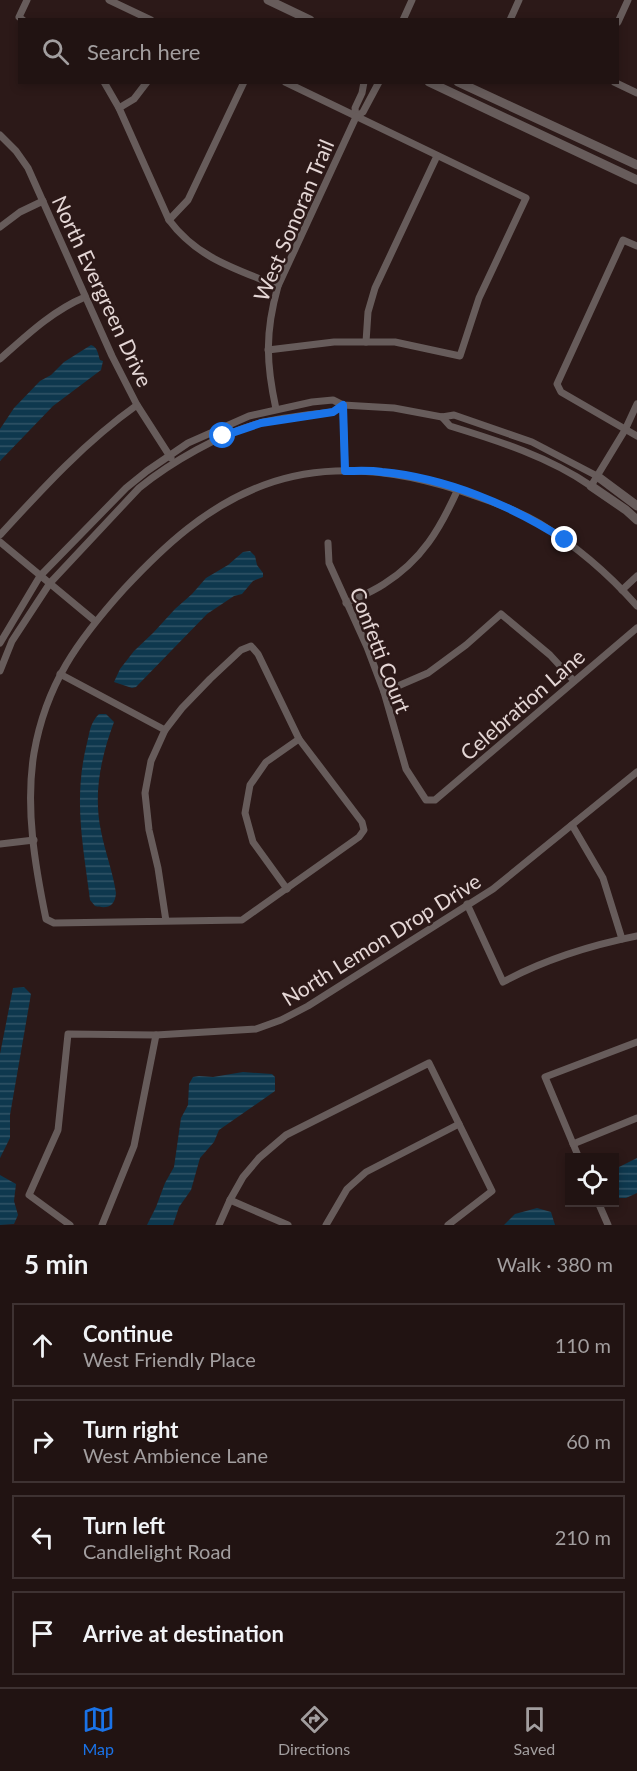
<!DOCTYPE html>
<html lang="en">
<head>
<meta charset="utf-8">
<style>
  body { margin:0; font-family:Lato,sans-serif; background:#2d2020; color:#f1f3f6 }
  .controls { position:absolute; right:18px; bottom:18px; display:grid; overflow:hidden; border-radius:0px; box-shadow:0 3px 9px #0003 }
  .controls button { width:54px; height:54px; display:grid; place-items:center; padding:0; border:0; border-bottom:2px solid #3e3232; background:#211312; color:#f1f3f6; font:30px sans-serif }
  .stop { position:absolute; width:18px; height:18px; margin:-14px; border:4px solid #1a73e8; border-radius:50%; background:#fff }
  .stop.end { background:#1a73e8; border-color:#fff; box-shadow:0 2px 6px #0008 }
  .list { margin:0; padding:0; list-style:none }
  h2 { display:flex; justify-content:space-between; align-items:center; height:78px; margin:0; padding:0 24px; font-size:26px }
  h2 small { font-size:20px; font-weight:400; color:#a29e9f }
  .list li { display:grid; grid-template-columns:39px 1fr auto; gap:18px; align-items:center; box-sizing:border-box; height:84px; margin:0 12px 12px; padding:0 12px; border:2px solid #3e3232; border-radius:0px }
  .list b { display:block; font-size:22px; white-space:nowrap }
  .list p { margin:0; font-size:20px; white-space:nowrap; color:#a29e9f }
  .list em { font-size:20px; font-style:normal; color:#a29e9f }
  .icon { flex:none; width:33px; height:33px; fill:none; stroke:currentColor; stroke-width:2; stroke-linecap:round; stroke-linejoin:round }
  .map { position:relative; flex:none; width:637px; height:1225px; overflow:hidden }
  .search { position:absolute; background:#211312; box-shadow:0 3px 9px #0003; left:18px; right:18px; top:18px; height:66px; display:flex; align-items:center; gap:15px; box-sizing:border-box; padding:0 21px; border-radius:0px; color:#a29e9f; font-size:22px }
  .sheet { height:462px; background:#211312 }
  nav { display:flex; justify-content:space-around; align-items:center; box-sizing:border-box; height:84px; border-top:2px solid #3e3232; background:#211312; font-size:16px; color:#a29e9f }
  nav a { display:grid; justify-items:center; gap:3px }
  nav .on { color:#1a73e8 }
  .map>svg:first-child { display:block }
  .water { fill:url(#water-rules) }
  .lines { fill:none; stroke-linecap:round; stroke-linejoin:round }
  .minor { stroke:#675c5b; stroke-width:7 }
  .tertiary { stroke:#675c5b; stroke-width:9 }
  .route { stroke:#1a73e8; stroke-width:8 }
  .labels { text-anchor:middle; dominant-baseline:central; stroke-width:5; stroke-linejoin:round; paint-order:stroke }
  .street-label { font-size:21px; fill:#e4d6d5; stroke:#2c1918 }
</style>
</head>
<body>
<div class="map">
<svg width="637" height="1225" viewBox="0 0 637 1225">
  <defs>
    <pattern id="water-rules" width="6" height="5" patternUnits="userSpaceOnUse" patternTransform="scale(1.5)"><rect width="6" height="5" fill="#0e384e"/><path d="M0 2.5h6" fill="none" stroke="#315467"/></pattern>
  </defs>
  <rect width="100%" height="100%" fill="#2c1918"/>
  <g class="water">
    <path d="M91 345C98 347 98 355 100 360L103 361 101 370 53 406 0 461V429L14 408 40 381 51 375 64 362Z"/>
    <path d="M250 551 255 556 257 565 263 573V577L253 581 242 594 234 596 207 614 136 687 132 688 114 682 120 669 134 651 153 633 175 609 192 594 206 578 228 565 243 552Z"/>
    <path d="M99 714H106L114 722C101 757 93 793 101 831 105 852 113 872 116 893 115 907 107 909 95 906L90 900C83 844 73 799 87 743 90 731 90 723 99 714Z"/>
    <path d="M24 987 31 994 10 1115V1138L0 1158V1054L13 988Z"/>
    <path d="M243 1072 272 1074 275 1077V1091L219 1130 214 1142 200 1158 191 1190 179 1207 173 1225H147L156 1207 165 1183 174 1167 181 1118 188 1105 189 1084 193 1077 199 1076 213 1077Z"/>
    <path d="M637 1158V1193L626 1198H615V1169Z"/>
    <path d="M0 1175 16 1184 14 1201 18 1215 14 1224 0 1225Z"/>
    <path d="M537 1208 551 1212 555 1225H504L515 1214Z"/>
  </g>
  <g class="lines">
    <g class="minor">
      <path d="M109 0 151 20"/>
      <path d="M23 20 19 17 27 0"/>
      <path d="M403 20 412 0"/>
      <path d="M510 20 519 0"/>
      <path d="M618 22 628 0"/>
      <path d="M104 82 119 108 169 220C197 258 236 269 278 286"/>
      <path d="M614 82 637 93"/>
      <path d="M119 108 134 99 147 82"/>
      <path d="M356 117 355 108 362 93 364 82"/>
      <path d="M0 135 16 151 28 168 112 356 137 405 171 458"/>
      <path d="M169 220 188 200 244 82"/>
      <path d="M0 227 20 212 43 201"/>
      <path d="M637 246 623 240 557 384 561 392 637 436"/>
      <path d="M366 342 368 312 375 288 437 156"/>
      <path d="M268 350 334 342H395L460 356 479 298 526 198 285 82"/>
      <path d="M0 359C27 335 52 311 85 297"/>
      <path d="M343 405 345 471"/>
      <path d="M276 409C266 363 265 332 278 286L356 117 363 112 379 82"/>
      <path d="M442 417 450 426C499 441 549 457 591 486L625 430 637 404"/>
      <path d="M0 535C43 488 85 442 137 405"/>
      <path d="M0 542 95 621"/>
      <path d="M328 543 329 563 367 647 384 692 406 769 426 800H435L637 628"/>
      <path d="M622 590 637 576"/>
      <path d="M346 603C359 597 372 592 384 584 422 560 440 529 458 489"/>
      <path d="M0 643 40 576 126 488 147 471 188 443 249 416 312 402 333 400 343 405 394 408 442 417 454 415 532 442 597 476"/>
      <path d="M0 671 12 641 50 583 139 488C171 462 220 434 260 423 284 417 309 415 333 412L343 405"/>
      <path d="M60 674 165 730"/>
      <path d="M384 692 428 673 466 645 501 614 550 655 574 681"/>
      <path d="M572 825 603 878 622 939"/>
      <path d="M0 844 34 840"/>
      <path d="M287 889 253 842 245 813 250 785 266 762 299 739"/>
      <path d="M467 904 503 982C544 960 592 945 637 936"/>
      <path d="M166 921 158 868 149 830 145 793 151 761 165 730 182 708 210 679 241 650 251 646 258 654 299 739 362 822 364 830 359 837 242 920 54 923 46 919C35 866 25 807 34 753 46 684 78 640 124 589 164 546 207 506 264 485 334 459 410 472 478 497 499 504 520 512 539 523 576 546 608 573 637 606"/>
      <path d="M573 1144 637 1118"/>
      <path d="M579 1158 545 1077 637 1042"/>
      <path d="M230 1200 288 1225"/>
      <path d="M598 1202 608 1225"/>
      <path d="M70 1225 29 1195 58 1130 68 1034 156 1035 256 1029 281 1020 308 1006 493 889 637 772"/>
      <path d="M102 1225 134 1146 156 1035"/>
      <path d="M219 1225 230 1200 243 1177 259 1158 286 1135 429 1063 492 1191 448 1225"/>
      <path d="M326 1225 347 1189 366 1172 459 1124"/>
    </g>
    <g class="tertiary">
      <path d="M268 0 310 20"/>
      <path d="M429 82 637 180"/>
      <path d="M458 82 637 165"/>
      <path d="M597 476 637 506"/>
      <path d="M591 486 626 510 637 520"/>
    </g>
  </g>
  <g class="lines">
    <path class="route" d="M223 436 261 423 333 412 343 405 345 471C357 471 370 470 382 472 446 478 511 505 565 540"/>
  </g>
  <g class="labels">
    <g class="street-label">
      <text transform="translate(293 220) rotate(-67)">West Sonoran Trail</text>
      <text transform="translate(103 291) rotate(65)">North Evergreen Drive</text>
      <text transform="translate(381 650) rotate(69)">Confetti Court</text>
      <text transform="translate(522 704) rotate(-41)">Celebration Lane</text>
      <text transform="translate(381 939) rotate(-32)">North Lemon Drop Drive</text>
    </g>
  </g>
</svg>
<div class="controls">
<button><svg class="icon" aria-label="locate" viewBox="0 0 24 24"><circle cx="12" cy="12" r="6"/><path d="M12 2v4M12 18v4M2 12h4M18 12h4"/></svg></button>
</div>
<div class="stop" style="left:223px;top:436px"></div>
<div class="stop end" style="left:565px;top:540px"></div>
<div class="search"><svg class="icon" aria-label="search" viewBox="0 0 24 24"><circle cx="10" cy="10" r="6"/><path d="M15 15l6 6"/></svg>Search here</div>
</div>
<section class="sheet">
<h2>5 min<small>Walk · 380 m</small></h2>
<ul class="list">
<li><svg class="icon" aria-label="ahead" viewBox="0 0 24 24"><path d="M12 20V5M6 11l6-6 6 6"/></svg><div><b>Continue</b><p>West Friendly Place</p></div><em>110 m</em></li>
<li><svg class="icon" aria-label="right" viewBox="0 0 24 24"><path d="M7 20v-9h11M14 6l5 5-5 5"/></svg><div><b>Turn right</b><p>West Ambience Lane</p></div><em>60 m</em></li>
<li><svg class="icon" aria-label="left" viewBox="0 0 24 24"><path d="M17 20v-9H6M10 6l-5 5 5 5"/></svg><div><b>Turn left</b><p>Candlelight Road</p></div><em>210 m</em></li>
<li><svg class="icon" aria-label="arrive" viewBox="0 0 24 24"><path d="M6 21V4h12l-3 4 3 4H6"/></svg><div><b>Arrive at destination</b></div></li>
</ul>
</section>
<nav>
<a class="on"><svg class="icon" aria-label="map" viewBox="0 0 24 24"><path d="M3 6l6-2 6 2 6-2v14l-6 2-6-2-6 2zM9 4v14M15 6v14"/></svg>Map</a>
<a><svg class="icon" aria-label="directions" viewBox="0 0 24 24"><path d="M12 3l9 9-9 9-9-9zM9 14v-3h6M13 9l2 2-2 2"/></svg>Directions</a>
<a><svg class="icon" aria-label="saved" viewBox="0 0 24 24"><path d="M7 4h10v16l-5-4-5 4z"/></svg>Saved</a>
</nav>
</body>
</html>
